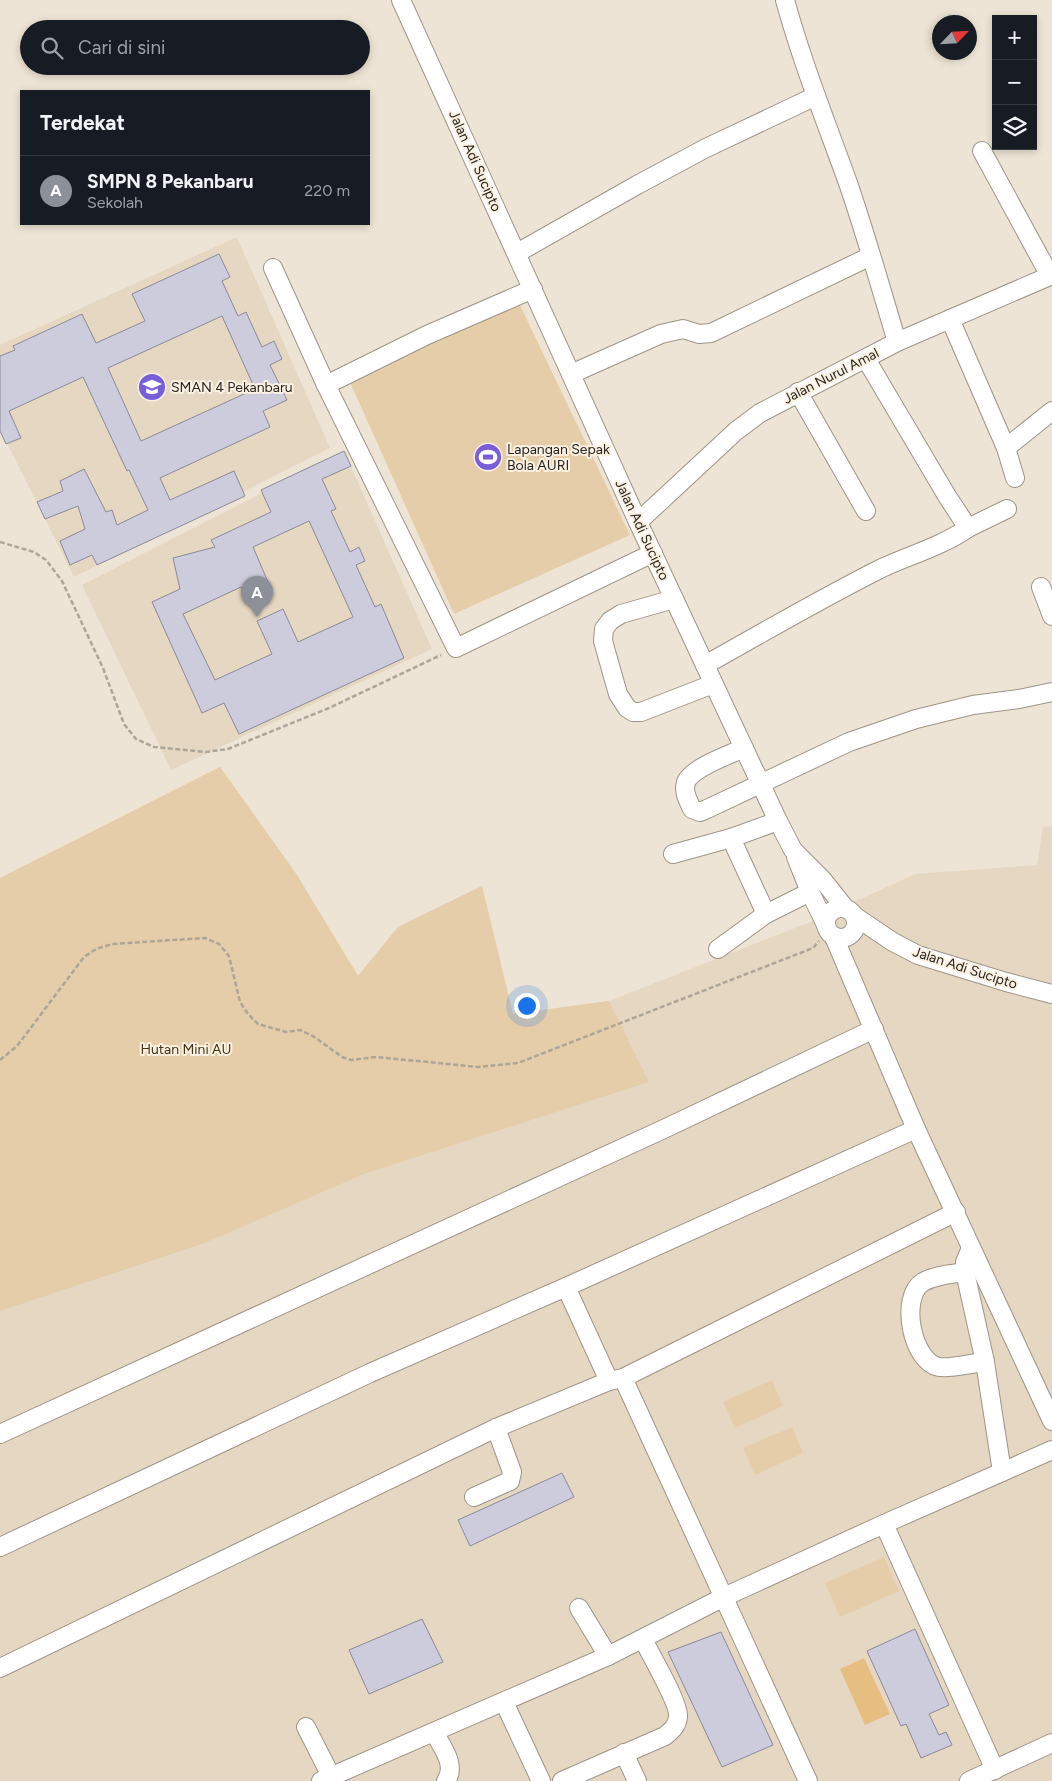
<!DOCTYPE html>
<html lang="id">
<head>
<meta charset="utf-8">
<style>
  body { margin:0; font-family:Figtree,sans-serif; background:#20242c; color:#f1f3f6 }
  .controls { position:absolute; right:15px; top:15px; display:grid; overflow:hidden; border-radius:0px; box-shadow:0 2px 8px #0003 }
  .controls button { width:45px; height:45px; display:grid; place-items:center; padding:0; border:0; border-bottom:1px solid #363941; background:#171b24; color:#f1f3f6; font:25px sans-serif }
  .compass { position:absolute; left:932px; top:15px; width:45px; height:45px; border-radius:50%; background:#171b24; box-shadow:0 2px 8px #0003; rotate:65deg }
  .you { position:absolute; left:526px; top:1005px; width:18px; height:18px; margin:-12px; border:4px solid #fff; border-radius:50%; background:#1a73e8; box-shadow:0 0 0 8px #1a73e833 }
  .badge { display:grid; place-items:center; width:32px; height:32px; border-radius:50%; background:#8c9099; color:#fff; font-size:16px; font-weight:700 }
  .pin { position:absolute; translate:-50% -41px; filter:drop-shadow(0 1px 2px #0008) }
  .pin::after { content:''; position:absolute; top:26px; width:18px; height:15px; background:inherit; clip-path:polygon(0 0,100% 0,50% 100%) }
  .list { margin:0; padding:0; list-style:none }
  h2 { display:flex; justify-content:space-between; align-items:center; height:65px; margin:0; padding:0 20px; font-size:21px }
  h2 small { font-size:16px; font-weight:400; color:#9ea1a6 }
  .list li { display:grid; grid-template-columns:32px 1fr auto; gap:15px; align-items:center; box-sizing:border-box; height:70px; padding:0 20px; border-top:1px solid #363941 }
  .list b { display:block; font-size:19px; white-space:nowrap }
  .list p { margin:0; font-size:16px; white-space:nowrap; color:#9ea1a6 }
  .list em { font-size:16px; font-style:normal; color:#9ea1a6 }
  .icon { flex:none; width:28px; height:28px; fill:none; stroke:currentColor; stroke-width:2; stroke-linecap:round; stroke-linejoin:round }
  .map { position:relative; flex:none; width:1052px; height:1781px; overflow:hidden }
  .search { position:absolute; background:#171b24; box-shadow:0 2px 8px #0003; left:20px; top:20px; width:350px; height:55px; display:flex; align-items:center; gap:12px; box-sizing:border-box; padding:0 18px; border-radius:28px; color:#9ea1a6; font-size:19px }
  .panel { position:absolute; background:#171b24; box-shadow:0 2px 8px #0003; left:20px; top:90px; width:350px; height:135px; border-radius:0px }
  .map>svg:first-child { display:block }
  .built { fill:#e6d7c3 }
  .green { fill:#e6cda9 }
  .water { fill:#e6be81 }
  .building { fill:#cdccdc; stroke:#8a8998; fill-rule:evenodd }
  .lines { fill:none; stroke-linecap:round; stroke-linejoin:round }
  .minor-casing { stroke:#9d9486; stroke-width:20 }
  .path { stroke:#ada599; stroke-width:2.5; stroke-dasharray:5 2.5; stroke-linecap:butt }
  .minor { stroke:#fff; stroke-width:18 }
  .labels { text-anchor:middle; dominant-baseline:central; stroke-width:4; stroke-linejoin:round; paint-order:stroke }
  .street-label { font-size:14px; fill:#28241f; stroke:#fbf1e2 }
  .poi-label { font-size:14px; fill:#28241f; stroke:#fbf1e2; text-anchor:start }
  .park-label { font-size:14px; fill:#433216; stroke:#fbf1e2 }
</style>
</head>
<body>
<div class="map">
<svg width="1052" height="1781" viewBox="0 0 1052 1781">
  <rect width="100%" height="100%" fill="#eee4d5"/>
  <g class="built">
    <path d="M237 237 330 448 74 577 0 429V345Z"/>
    <path d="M344 451 432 649 171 770 82 585Z"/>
    <path d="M220 767 297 875 358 976 398 927 482 886 513 1014 609 1001 810 922 915 874 1037 865 1043 826 1052 827V1781H0V878Z"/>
  </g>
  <g class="green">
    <path d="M518 301 630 535 454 614 349 380Z"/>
    <path d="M220 767 297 875 358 976 398 927 482 886 513 1014 609 1001 649 1082 364 1174 205 1243 0 1311V878Z"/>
    <path d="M772 1380 783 1406 735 1428 723 1402Z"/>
    <path d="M792 1427 803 1453 755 1475 743 1448Z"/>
    <path d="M884 1557 899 1591 840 1617 825 1583Z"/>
  </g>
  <path class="water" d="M864 1658 890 1714 865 1725 840 1669Z"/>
  <g class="building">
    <path d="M219 254 230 277 222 281 238 316 246 312 262 347 274 341 282 359 270 365 287 400 263 411 270 427 160 478 170 500 234 471 245 496 97 565 92 555 70 565 60 541 85 529 78 506 45 519 37 502 63 491 60 481 84 469 106 512 112 510 117 525 148 510 129 470 127 471 83 377 9 411 21 438 6 444 0 431V356L15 350 13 346 82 314 96 343 145 321 132 294ZM222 316 255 389 141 441 108 368Z"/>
    <path d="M344 451 351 466 322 479 336 509 331 511 350 552 359 547 365 561 356 565 375 607 381 604 404 658 239 734 224 703 202 713 152 602 180 589 173 558 215 547 211 540 271 512 261 490ZM309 521 353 617 298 642 283 609 257 621 272 654 215 680 183 614 241 587 244 593 268 582 253 547Z"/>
    <path d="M562 1473 574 1497 470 1546 458 1520Z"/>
    <path d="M422 1619 443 1662 369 1694 349 1650Z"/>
    <path d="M915 1629 949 1705 929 1714 939 1735 946 1732 952 1745 921 1758 906 1724 901 1726 867 1651Z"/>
    <path d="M721 1632 773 1745 722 1767 668 1652Z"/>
  </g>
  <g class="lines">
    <defs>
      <g id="minor">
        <path d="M401 0 638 522 778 821 793 850 822 879 845 908"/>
        <path d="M785 0C802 62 826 122 848 183 866 235 881 289 897 342"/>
        <path d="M982 151 1050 276"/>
        <path d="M517 253 637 185 706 148 816 96"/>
        <path d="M273 268 326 385 456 648 653 553"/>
        <path d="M950 319 1006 448 1015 478"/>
        <path d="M571 374 661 334 683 329 699 334 711 333 871 256"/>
        <path d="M326 385 427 335 533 289"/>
        <path d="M798 392 866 511"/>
        <path d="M1006 448 1052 411"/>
        <path d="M638 522 736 431 760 413 897 342 1052 275"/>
        <path d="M968 528 1007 509"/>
        <path d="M1041 587 1052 616"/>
        <path d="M674 599 621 614 610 621 604 629 603 641 618 694 627 708 633 712H641L713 684"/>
        <path d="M705 665C764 632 822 598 882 568 910 555 942 546 968 528L947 496 866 359"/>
        <path d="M744 748C729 755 693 767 686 782 683 792 688 800 692 809L700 812 707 809 849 742 916 719 973 705 1019 699 1052 692"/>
        <path d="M731 838 766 914"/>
        <path d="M673 854 731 838 778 821"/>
        <path d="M796 857 810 892 826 925"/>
        <circle cx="841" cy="923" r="15"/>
        <path d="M856 917 893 942 918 955 1006 982 1052 994"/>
        <path d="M834 937 916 1129 1052 1421"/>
        <path d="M718 949 766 914 810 892"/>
        <path d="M971 1248 965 1262V1272L985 1362 1002 1472"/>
        <path d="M965 1272C952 1274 935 1275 923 1282 899 1297 912 1362 939 1367 951 1369 972 1363 985 1362"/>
        <path d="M566 1287 609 1381"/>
        <path d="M623 1378 808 1781"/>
        <path d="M0 1434 666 1128 874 1029"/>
        <path d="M474 1497 510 1481 512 1472 496 1428"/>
        <path d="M884 1524 995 1770"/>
        <path d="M0 1547 370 1373 566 1287 916 1129"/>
        <path d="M579 1608 608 1656"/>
        <path d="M0 1668 496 1428 609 1381 623 1378 956 1212"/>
        <path d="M504 1702 541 1781"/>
        <path d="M306 1727 331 1776"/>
        <path d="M434 1732C442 1747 457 1765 446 1781"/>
        <path d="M624 1753 637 1781"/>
        <path d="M321 1781 608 1656 724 1597 884 1524 1052 1450"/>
        <path d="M562 1781 665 1736C672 1730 677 1726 678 1717 680 1704 650 1654 643 1639"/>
        <path d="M969 1781 1052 1743"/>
      </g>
    </defs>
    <use href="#minor" class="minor-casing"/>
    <g class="path">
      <path d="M0 542 34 552 46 560 62 581 103 668 124 724 136 739 154 747 206 752 228 749 329 708 441 655"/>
      <path d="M0 1060 17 1046 84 957 96 949 112 944 205 938 219 944 229 956 240 1002 248 1014 258 1024 286 1032 300 1030 313 1036 342 1057 351 1060 376 1057 479 1067 518 1063 813 948 819 941"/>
    </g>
    <use href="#minor" class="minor"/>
  </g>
  <defs>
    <symbol id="school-disc" viewBox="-11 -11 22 22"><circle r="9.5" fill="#795ed9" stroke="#fbf1e2"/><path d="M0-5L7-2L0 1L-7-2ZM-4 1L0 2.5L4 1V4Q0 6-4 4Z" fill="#fff"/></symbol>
    <symbol id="stadium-disc" viewBox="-11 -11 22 22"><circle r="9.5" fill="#795ed9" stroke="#fbf1e2"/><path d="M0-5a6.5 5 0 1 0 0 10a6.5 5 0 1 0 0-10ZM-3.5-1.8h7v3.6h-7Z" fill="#fff"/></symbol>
  </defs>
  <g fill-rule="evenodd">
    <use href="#school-disc" x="136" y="371" width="32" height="32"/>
    <use href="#stadium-disc" x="472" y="441" width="32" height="32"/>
  </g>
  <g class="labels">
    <g class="street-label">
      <text transform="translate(475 161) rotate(66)">Jalan Adi Sucipto</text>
      <text transform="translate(831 376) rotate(-27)">Jalan Nurul Amal</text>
      <text transform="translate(642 530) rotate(65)">Jalan Adi Sucipto</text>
      <text transform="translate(965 968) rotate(18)">Jalan Adi Sucipto</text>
    </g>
    <g class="poi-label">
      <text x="171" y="387">SMAN 4 Pekanbaru</text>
      <text x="507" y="449">Lapangan Sepak<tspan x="507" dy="16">Bola AURI</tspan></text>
    </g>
    <g class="park-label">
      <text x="186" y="1049">Hutan Mini AU</text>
    </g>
  </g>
</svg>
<div class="controls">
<button>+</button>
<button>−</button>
<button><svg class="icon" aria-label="layers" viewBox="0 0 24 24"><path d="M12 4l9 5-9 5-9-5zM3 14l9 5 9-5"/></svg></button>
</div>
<svg class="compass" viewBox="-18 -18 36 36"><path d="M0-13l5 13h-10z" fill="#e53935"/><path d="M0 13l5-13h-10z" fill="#9ea1a6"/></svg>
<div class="you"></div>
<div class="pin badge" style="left:257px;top:617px">A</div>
<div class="search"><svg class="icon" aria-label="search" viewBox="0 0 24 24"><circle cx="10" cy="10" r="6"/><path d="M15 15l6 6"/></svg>Cari di sini</div>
<section class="panel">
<h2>Terdekat<small></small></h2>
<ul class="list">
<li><span class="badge">A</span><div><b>SMPN 8 Pekanbaru</b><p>Sekolah</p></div><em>220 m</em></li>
</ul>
</section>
</div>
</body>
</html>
